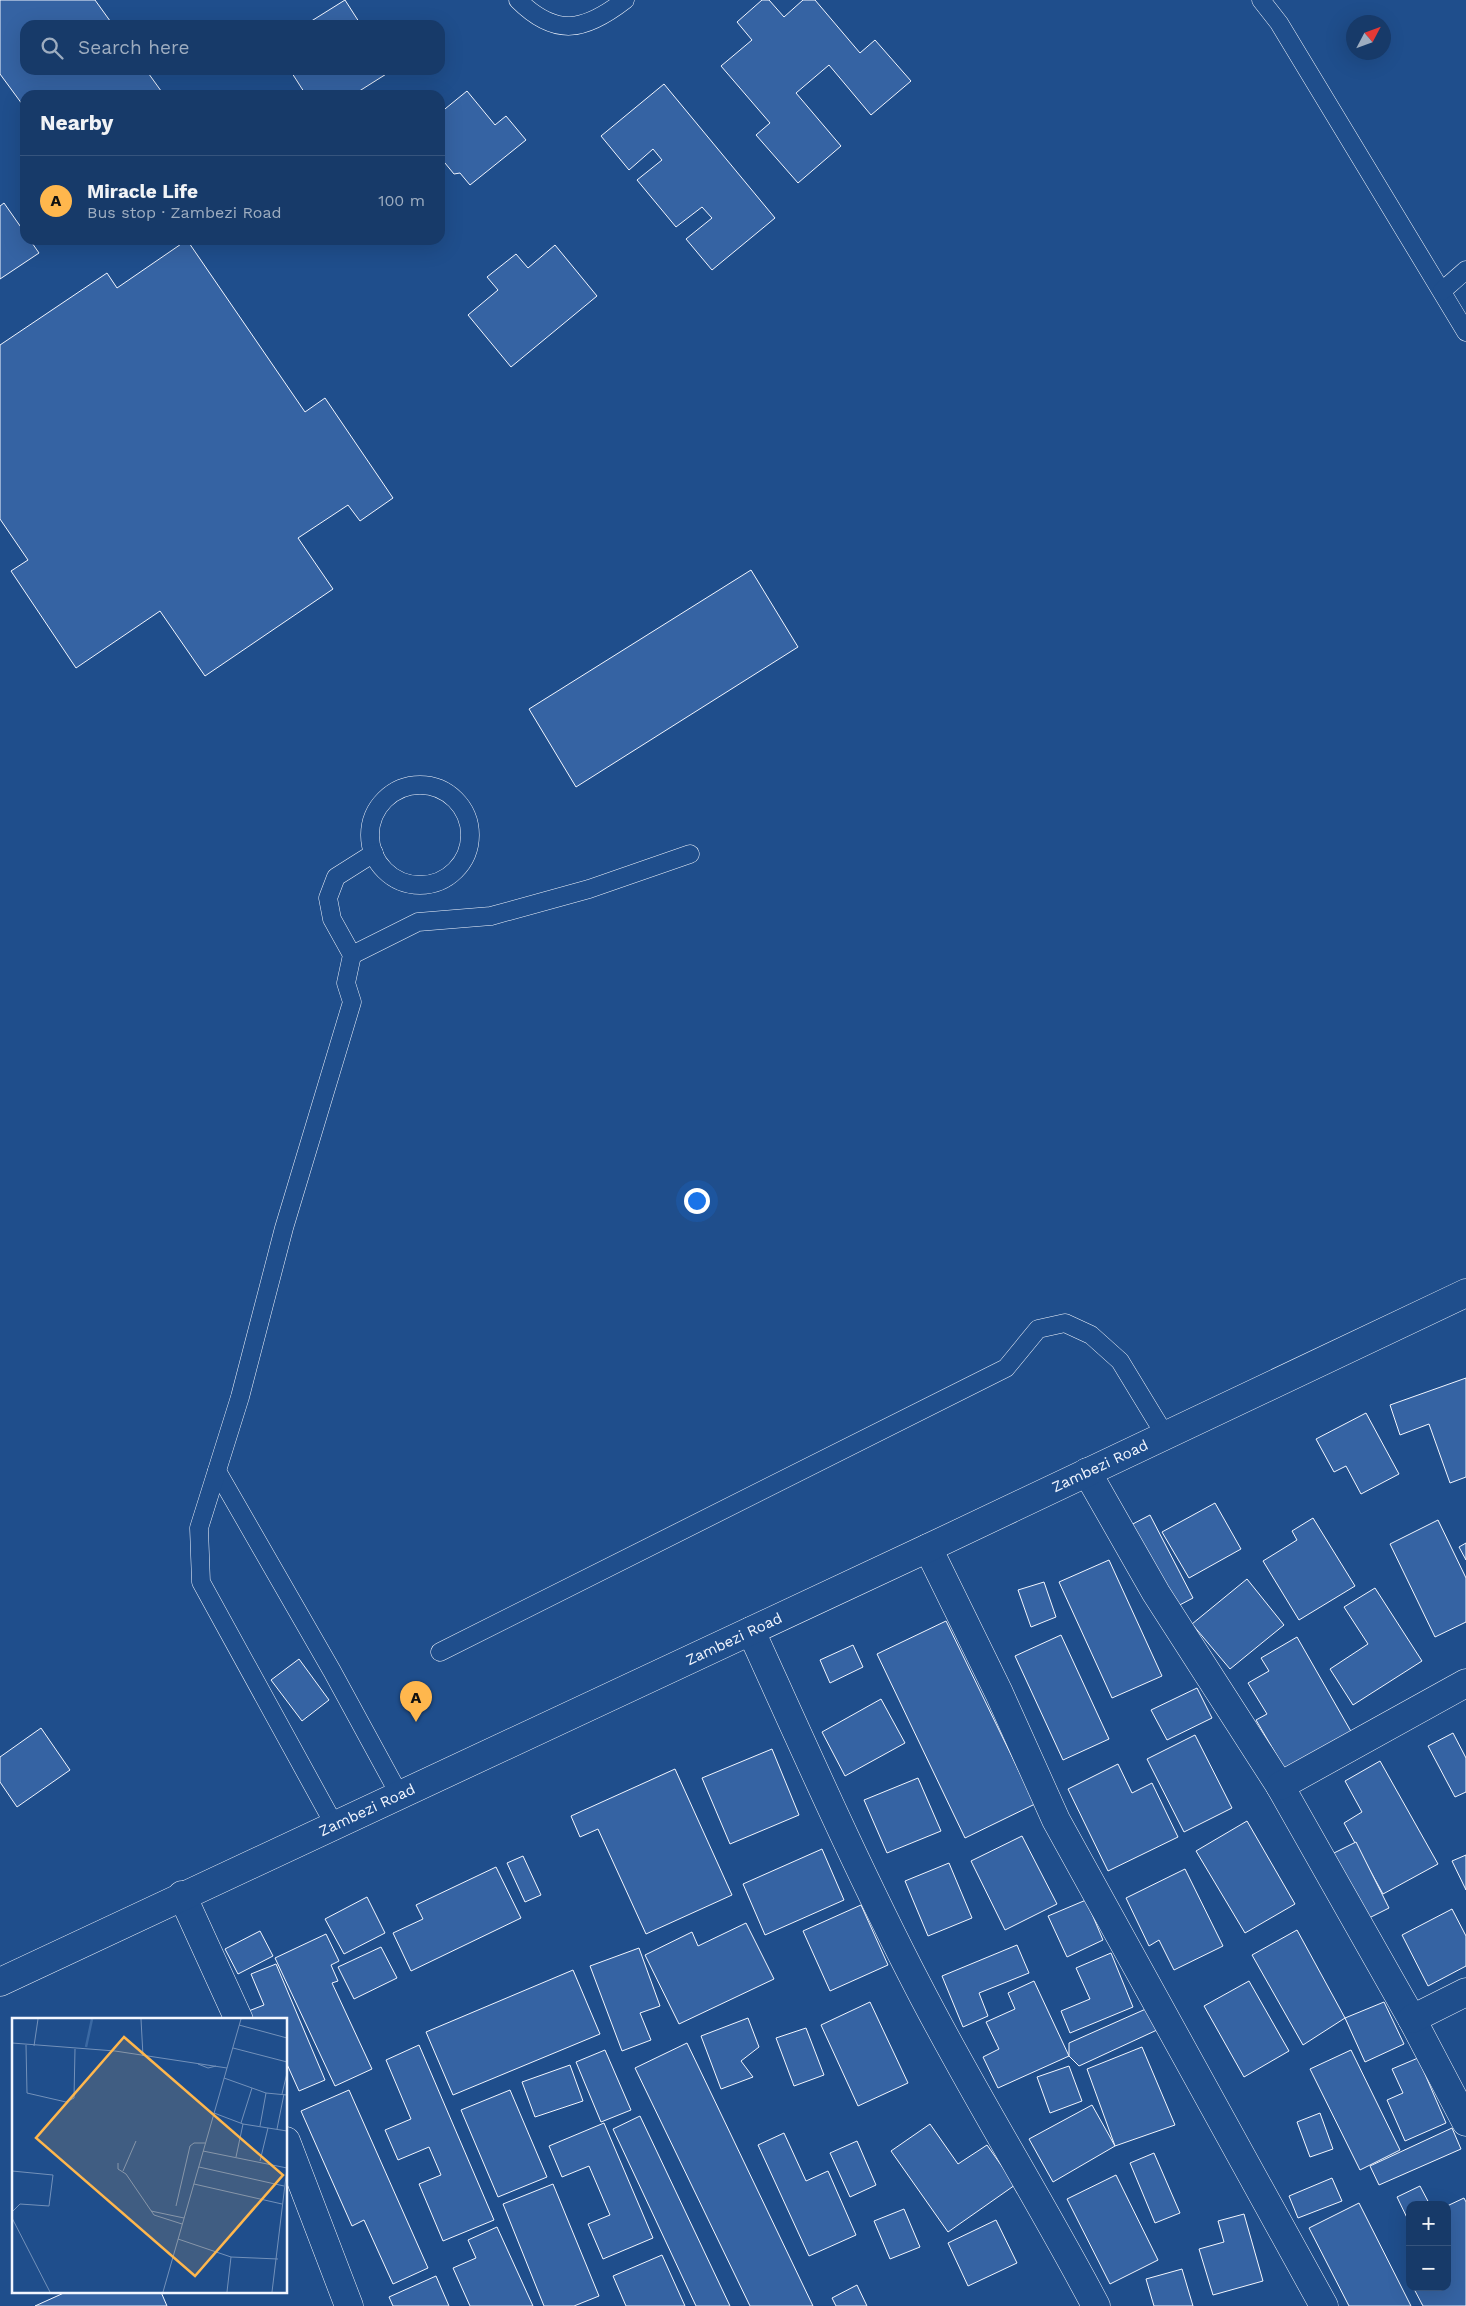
<!DOCTYPE html>
<html lang="en">
<head>
<meta charset="utf-8">
<style>
  body { margin:0; font-family:"Work Sans",sans-serif; background:#244571; color:#f1f3f6 }
  .controls { position:absolute; right:15px; bottom:15px; display:grid; overflow:hidden; border-radius:10px; box-shadow:0 5px 20px #0002 }
  .controls button { width:45px; height:45px; display:grid; place-items:center; padding:0; border:0; border-bottom:1px solid #36547d; background:#173a69; color:#f1f3f6; font:25px sans-serif }
  .compass { position:absolute; left:1346px; top:15px; width:45px; height:45px; border-radius:50%; background:#173a69; box-shadow:0 5px 20px #0002; rotate:49deg }
  .you { position:absolute; left:696px; top:1200px; width:18px; height:18px; margin:-12px; border:4px solid #fff; border-radius:50%; background:#1a73e8; box-shadow:0 0 0 8px #1a73e833 }
  .badge { display:grid; place-items:center; width:32px; height:32px; border-radius:50%; background:#ffb74d; color:#111; font-size:16px; font-weight:700 }
  .pin { position:absolute; translate:-50% -41px; filter:drop-shadow(0 1px 2px #0008) }
  .pin::after { content:''; position:absolute; top:26px; width:18px; height:15px; background:inherit; clip-path:polygon(0 0,100% 0,50% 100%) }
  .list { margin:0; padding:0; list-style:none }
  h2 { display:flex; justify-content:space-between; align-items:center; height:65px; margin:0; padding:0 20px; font-size:21px }
  h2 small { font-size:16px; font-weight:400; color:#9eadc0 }
  .list li { display:grid; grid-template-columns:32px 1fr auto; gap:15px; align-items:center; box-sizing:border-box; height:90px; padding:0 20px; border-top:1px solid #36547d }
  .list b { display:block; font-size:19px; white-space:nowrap }
  .list p { margin:0; font-size:16px; white-space:nowrap; color:#9eadc0 }
  .list em { font-size:16px; font-style:normal; color:#9eadc0 }
  .icon { flex:none; width:28px; height:28px; fill:none; stroke:currentColor; stroke-width:2; stroke-linecap:round; stroke-linejoin:round }
  .map { position:relative; flex:none; width:1466px; height:2306px; overflow:hidden }
  .search { position:absolute; background:#173a69; box-shadow:0 5px 20px #0002; left:20px; top:20px; width:425px; height:55px; display:flex; align-items:center; gap:12px; box-sizing:border-box; padding:0 18px; border-radius:15px; color:#9eadc0; font-size:19px }
  .panel { position:absolute; background:#173a69; box-shadow:0 5px 20px #0002; left:20px; top:90px; width:425px; height:155px; border-radius:15px }
  .map>svg:first-child { display:block }
  .building { fill:#3563a3; stroke:#f2f6ff }
  .lines { fill:none; stroke-linecap:round; stroke-linejoin:round }
  .lane-casing { stroke:#f2f6ff; stroke-width:19 }
  .street-casing { stroke:#f2f6ff; stroke-width:29 }
  .secondary-casing { stroke:#f2f6ff; stroke-width:29 }
  .lane { stroke:#1f4e8c; stroke-width:18 }
  .street { stroke:#1f4e8c; stroke-width:28 }
  .secondary { stroke:#1f4e8c; stroke-width:28 }
  .labels { text-anchor:middle; dominant-baseline:central; stroke-width:4; stroke-linejoin:round; paint-order:stroke }
  .street-label { font-size:15px; fill:#f2f6ff; stroke:#1f4e8c }
  .inset-river { fill:none; stroke:#3b69a3; stroke-width:2.5 }
  .inset-road { fill:none; stroke:#7391ba; stroke-width:1 }
  .view { fill:#ffb74d; fill-opacity:0.15; stroke:#ffb74d; stroke-width:2.5 }
  .inset-edge { fill:none; stroke:#f2f6ff; stroke-width:2.5 }
</style>
</head>
<body>
<div class="map">
<svg width="1466" height="2306" viewBox="0 0 1466 2306">
  <rect width="100%" height="100%" fill="#1f4e8c"/>
  <g class="building">
    <path d="M0 0H95L113 25H25V70H146L164 95H25V108L0 74Z"/>
    <path d="M345 0 361 25H305Z"/>
    <path d="M762 0H769L784 17 803 0H815L860 53 875 40 911 81 871 115 829 65 796 93 841 146 798 183 756 135 770 123 721 66 752 40 737 22Z"/>
    <path d="M290 70H390L391 71 353 95H306Z"/>
    <path d="M664 84 775 218 712 270 686 239 712 218 702 207 676 227 637 180 662 160 653 149 629 170 601 136Z"/>
    <path d="M467 91 495 125 506 116 526 140 470 185 460 173 454 174 440 157V113Z"/>
    <path d="M4 203 25 233V240H30L39 253 0 279V206Z"/>
    <path d="M187 240 305 412 325 398 393 498 360 521 348 505 298 538 333 589 205 676 160 611 76 668 11 571 28 560 0 519V345L107 273 117 288Z"/>
    <path d="M555 245 597 296 511 367 468 315 498 290 487 277 516 254 528 268Z"/>
    <path d="M751 570 798 647 576 787 529 709Z"/>
    <path d="M1466 1378V1477L1450 1483 1429 1424 1400 1435 1390 1405Z"/>
    <path d="M1366 1413 1399 1474 1361 1494 1346 1466 1334 1472 1316 1439Z"/>
    <path d="M1215 1503 1241 1549 1189 1578 1162 1532Z"/>
    <path d="M1150 1515 1193 1598 1170 1610 1127 1527Z"/>
    <path d="M1313 1518 1355 1586 1299 1620 1263 1561 1297 1540 1292 1531Z"/>
    <path d="M1438 1520 1466 1578V1622L1435 1637 1390 1544Z"/>
    <path d="M1466 1543V1560L1459 1547Z"/>
    <path d="M1109 1560 1162 1676 1112 1698 1059 1582Z"/>
    <path d="M1247 1579 1284 1625 1230 1669 1192 1624Z"/>
    <path d="M1044 1582 1056 1617 1031 1627 1018 1590Z"/>
    <path d="M1375 1588 1422 1661 1353 1705 1330 1669 1368 1644 1344 1607Z"/>
    <path d="M946 1621 1035 1804 965 1838 877 1654Z"/>
    <path d="M1061 1635 1109 1739 1063 1760 1015 1656Z"/>
    <path d="M1297 1637 1353 1735 1287 1773 1256 1720 1267 1714 1248 1683 1269 1671 1261 1658Z"/>
    <path d="M853 1645 863 1667 830 1683 820 1660Z"/>
    <path d="M299 1659 329 1700 302 1721 271 1680Z"/>
    <path d="M1197 1688 1212 1718 1167 1740 1151 1710Z"/>
    <path d="M881 1699 905 1743 845 1776 822 1732Z"/>
    <path d="M41 1728 70 1770 17 1807 0 1782V1757Z"/>
    <path d="M1453 1733 1466 1758V1792L1455 1797 1428 1746Z"/>
    <path d="M1195 1735 1232 1808 1184 1832 1147 1759Z"/>
    <path d="M772 1749 799 1815 730 1844 702 1778Z"/>
    <path d="M1380 1761 1438 1864 1383 1894 1344 1823 1362 1812 1345 1781Z"/>
    <path d="M1118 1764 1132 1793 1152 1783 1178 1837 1108 1871 1068 1789Z"/>
    <path d="M675 1769 732 1895 646 1934 598 1829 580 1837 571 1816Z"/>
    <path d="M918 1778 941 1831 887 1853 864 1800Z"/>
    <path d="M1247 1821 1295 1904 1245 1933 1196 1851Z"/>
    <path d="M1022 1836 1057 1904 1005 1930 971 1861Z"/>
    <path d="M1356 1842 1389 1908 1363 1921 1330 1855Z"/>
    <path d="M822 1849 844 1900 765 1935 743 1884Z"/>
    <path d="M1466 1855V1890L1452 1861Z"/>
    <path d="M523 1856 541 1895 525 1902 507 1863Z"/>
    <path d="M949 1863 972 1918 928 1936 905 1881Z"/>
    <path d="M496 1867 521 1918 411 1971 393 1933 423 1919 416 1905Z"/>
    <path d="M1185 1869 1223 1946 1174 1970 1159 1940 1149 1946 1126 1898Z"/>
    <path d="M367 1897 385 1933 344 1954 325 1919Z"/>
    <path d="M1086 1900 1103 1940 1067 1957 1048 1916Z"/>
    <path d="M861 1905 888 1965 830 1991 803 1931Z"/>
    <path d="M1452 1909 1466 1936V1966L1428 1986 1402 1935Z"/>
    <path d="M746 1923 774 1979 679 2024 645 1955 692 1932 698 1946Z"/>
    <path d="M1297 1930 1345 2018 1303 2045 1252 1955Z"/>
    <path d="M260 1931 273 1956 238 1974 225 1949Z"/>
    <path d="M326 1934 339 1961 331 1965 338 1981 332 1983 372 2069 335 2086 275 1958Z"/>
    <path d="M1017 1945 1029 1973 979 1993 988 2016 963 2027 942 1976Z"/>
    <path d="M381 1947 397 1978 354 1999 338 1967Z"/>
    <path d="M639 1948 660 2006 640 2013 651 2040 622 2051 590 1966Z"/>
    <path d="M1111 1953 1133 2007 1070 2033 1061 2011 1090 1999 1076 1968Z"/>
    <path d="M276 1964 325 2080 299 2091 286 2062V2020H249L246 2012 264 2005 251 1974Z"/>
    <path d="M573 1970 600 2034 453 2095 426 2032Z"/>
    <path d="M1034 1981 1069 2056 998 2088 983 2057 999 2049 986 2022 1015 2009 1008 1993Z"/>
    <path d="M1249 1981 1289 2051 1244 2077 1204 2006Z"/>
    <path d="M870 2002 908 2083 858 2106 821 2025Z"/>
    <path d="M1384 2002 1404 2044 1365 2062 1345 2018Z"/>
    <path d="M1148 2008 1157 2030 1079 2066 1069 2056V2043Z"/>
    <path d="M748 2018 759 2047 741 2061 753 2077 721 2089 701 2036Z"/>
    <path d="M806 2028 824 2075 794 2086 776 2038Z"/>
    <path d="M687 2043 813 2306H750L635 2068Z"/>
    <path d="M419 2045 494 2220 443 2241 419 2184 441 2175 429 2147 398 2160 385 2130 411 2119 386 2060Z"/>
    <path d="M1142 2047 1175 2125 1115 2146 1087 2069Z"/>
    <path d="M605 2050 631 2110 601 2122 576 2062Z"/>
    <path d="M1351 2050 1400 2150 1360 2170 1310 2069Z"/>
    <path d="M1418 2058 1446 2123 1405 2141 1387 2100 1403 2093 1392 2069Z"/>
    <path d="M570 2065 583 2101 535 2117 522 2082Z"/>
    <path d="M1069 2066 1082 2101 1050 2113 1037 2077Z"/>
    <path d="M349 2090 428 2268 393 2284 364 2220 352 2226 301 2111Z"/>
    <path d="M510 2090 547 2177 498 2197 461 2110Z"/>
    <path d="M1092 2105 1115 2146 1053 2182 1029 2139Z"/>
    <path d="M1320 2113 1333 2149 1310 2157 1297 2122Z"/>
    <path d="M640 2116 730 2306H696L613 2129Z"/>
    <path d="M604 2123 653 2238 603 2259 588 2224 610 2215 589 2166 562 2177 549 2146Z"/>
    <path d="M930 2124 958 2164 987 2145 1015 2185 948 2232 891 2151Z"/>
    <path d="M1452 2128 1461 2149 1379 2185 1370 2166Z"/>
    <path d="M784 2133 806 2181 828 2171 856 2235 809 2256 758 2145Z"/>
    <path d="M857 2141 876 2185 850 2197 830 2153Z"/>
    <path d="M1154 2153 1180 2213 1155 2223 1130 2163Z"/>
    <path d="M1116 2175 1158 2260 1110 2284 1067 2199Z"/>
    <path d="M1332 2178 1342 2201 1298 2218 1289 2196Z"/>
    <path d="M553 2184 599 2296 574 2306H544L503 2204Z"/>
    <path d="M1420 2186 1430 2205H1410V2224L1397 2197Z"/>
    <path d="M1464 2198 1466 2202V2306H1423L1413 2287H1447V2206Z"/>
    <path d="M1359 2203 1411 2306H1349L1309 2228Z"/>
    <path d="M904 2209 920 2247 890 2259 874 2221Z"/>
    <path d="M1244 2214 1263 2281 1213 2295 1199 2249 1224 2242 1218 2221Z"/>
    <path d="M996 2220 1017 2263 968 2286 948 2243Z"/>
    <path d="M497 2227 533 2306H470L453 2268 476 2258 468 2240Z"/>
    <path d="M662 2255 685 2306H626L613 2276Z"/>
    <path d="M1182 2269 1193 2306H1154L1146 2279Z"/>
    <path d="M436 2276 449 2306H393L389 2297Z"/>
    <path d="M857 2285 867 2306H836L832 2298Z"/>
    <path d="M66 2292H161L167 2306H35Z"/>
  </g>
  <g class="lines">
    <defs>
      <g id="lane">
        <path d="M518 0C556 38 585 31 625 0"/>
        <path d="M1261 0 1279 23 1466 332"/>
        <path d="M1442 291 1466 270"/>
        <circle cx="420" cy="835" r="50"/>
        <path d="M352 955 418 922 491 916 589 889 690 854"/>
        <path d="M217 1471 332 1671 399 1794"/>
        <path d="M440 1652 1006 1368 1038 1329 1065 1323 1091 1335 1120 1361 1165 1435"/>
        <path d="M335 1826 201 1582 199 1528 240 1397 284 1228 352 1002 346 983 352 955 332 919 328 898 336 877 374 853"/>
      </g>
      <g id="street">
        <path d="M1087 1472 1156 1593 1280 1786 1412 2019 1466 2122"/>
        <path d="M928 1548 999 1693 1056 1820 1324 2306"/>
        <path d="M751 1631C805 1750 858 1870 918 1986 974 2095 1039 2198 1096 2306"/>
        <path d="M1280 1786 1466 1683"/>
        <path d="M182 1895 239 2020"/>
        <path d="M1412 2019 1466 1992"/>
        <path d="M286 2141 349 2306"/>
      </g>
      <path id="secondary" d="M0 1982 928 1548 1466 1293"/>
    </defs>
    <use href="#lane" class="lane-casing"/>
    <use href="#street" class="street-casing"/>
    <use href="#secondary" class="secondary-casing"/>
    <use href="#lane" class="lane"/>
    <use href="#street" class="street"/>
    <use href="#secondary" class="secondary"/>
  </g>
  <g class="labels">
    <g class="street-label">
      <text transform="translate(1100 1466) rotate(-25)">Zambezi Road</text>
      <text transform="translate(734 1639) rotate(-25)">Zambezi Road</text>
      <text transform="translate(367 1810) rotate(-25)">Zambezi Road</text>
    </g>
  </g>
  <g transform="translate(12 2018)">
    <rect width="275" height="275" fill="#1f4e8c"/>
    <path class="inset-river" d="M74 29 80 1"/>
    <path class="inset-road" d="M129 1 131 38M227 7 275 20M0 25 103 33 215 50M14 27 15 75 54 84 62 80 63 31M22 28 26 1M221 30 275 44M186 46 196 50 204 48M212 60 254 75 275 77M270 76 275 55M202 95 231 106 275 113M229 105 240 70M248 108 254 75M265 111 272 76M191 133 275 150M224 139 231 106M248 143 256 110M106 145V151L114 156 142 197 170 206M187 149 272 168M0 153 41 157 37 188 8 186 0 194M111 153 124 123M182 166 270 186M164 188 178 128 182 125H193M139 193 172 200M0 200 38 274M166 221 219 239 266 241M151 274 229 1M215 274 219 239M260 274 275 150"/>
    <path class="view" d="M112 19 271 157 183 258 24 120Z"/>
    <rect width="275" height="275" class="inset-edge"/>
  </g>
</svg>
<div class="controls">
<button>+</button>
<button>−</button>
</div>
<svg class="compass" viewBox="-18 -18 36 36"><path d="M0-13l5 13h-10z" fill="#e53935"/><path d="M0 13l5-13h-10z" fill="#9eadc0"/></svg>
<div class="you"></div>
<div class="pin badge" style="left:416px;top:1722px">A</div>
<div class="search"><svg class="icon" aria-label="search" viewBox="0 0 24 24"><circle cx="10" cy="10" r="6"/><path d="M15 15l6 6"/></svg>Search here</div>
<section class="panel">
<h2>Nearby<small></small></h2>
<ul class="list">
<li><span class="badge">A</span><div><b>Miracle Life</b><p>Bus stop · Zambezi Road</p></div><em>100 m</em></li>
</ul>
</section>
</div>
</body>
</html>
